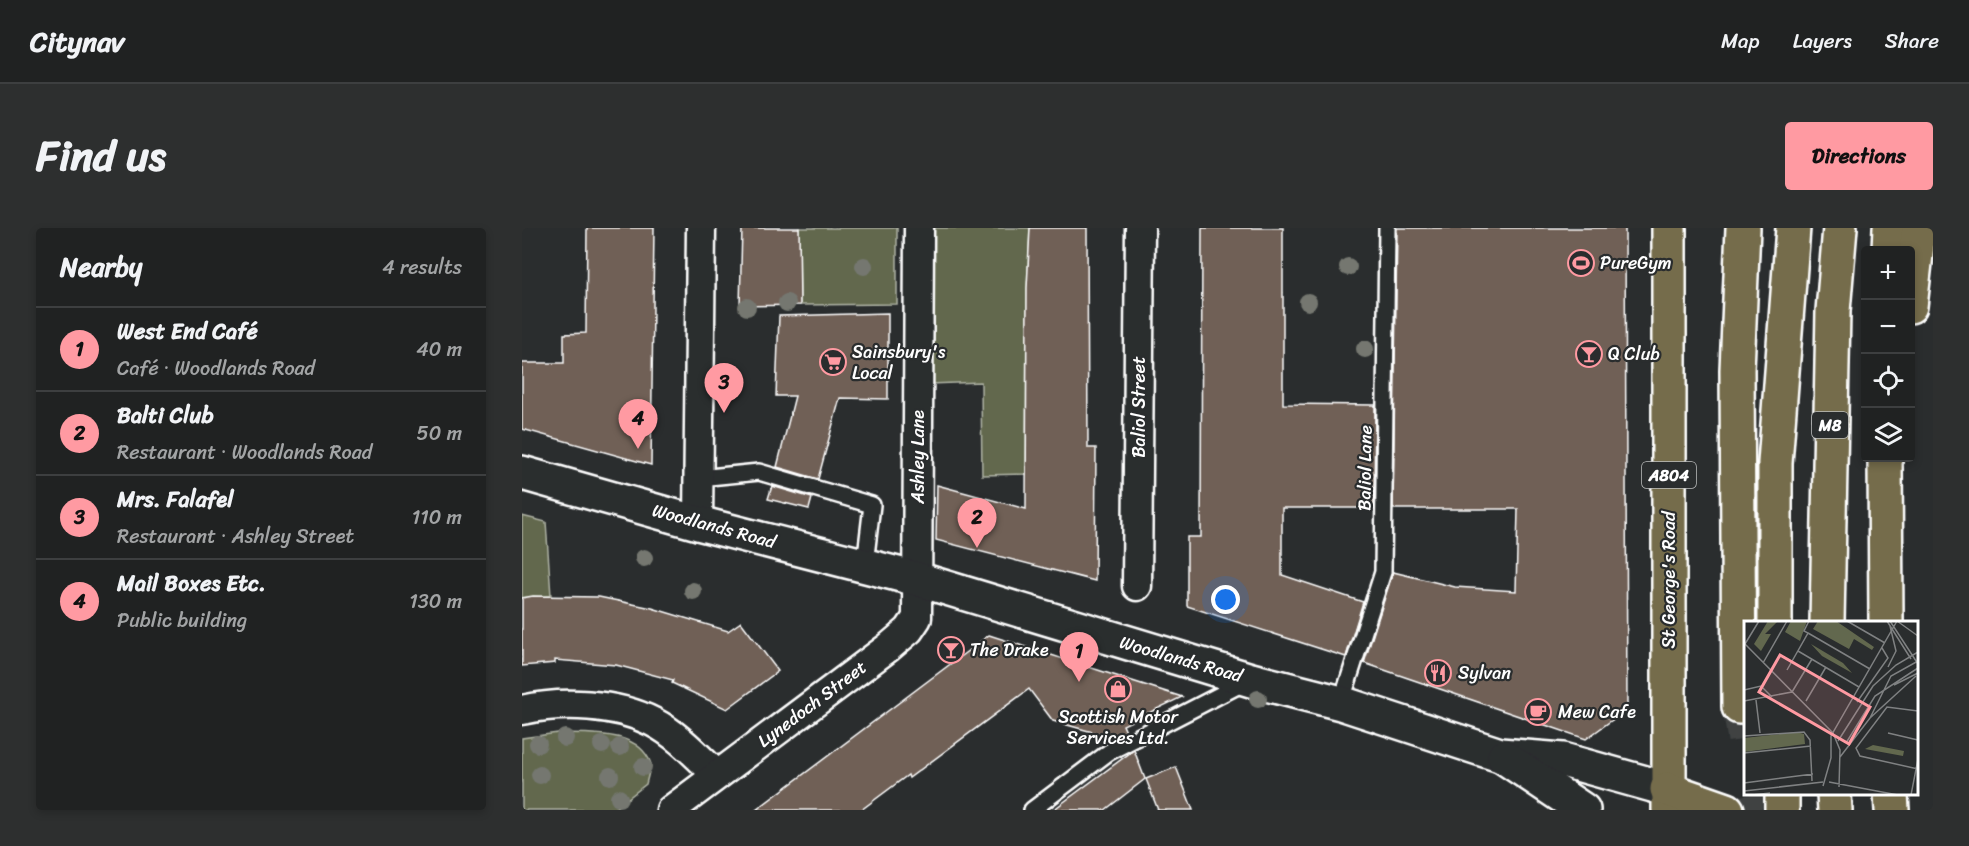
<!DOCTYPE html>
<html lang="en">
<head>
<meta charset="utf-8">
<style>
  body { margin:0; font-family:Sriracha,sans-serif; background:#2d2f2f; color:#f1f3f6 }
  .controls { position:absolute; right:18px; top:18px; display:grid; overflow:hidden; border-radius:6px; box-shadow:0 3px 9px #0003 }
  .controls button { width:54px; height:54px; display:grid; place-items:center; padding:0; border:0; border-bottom:2px solid #3d3f40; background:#202222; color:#f1f3f6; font:30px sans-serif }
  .you { position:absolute; left:704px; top:372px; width:21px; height:21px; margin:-15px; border:4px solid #fff; border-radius:50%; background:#1a73e8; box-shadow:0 0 0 9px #1a73e833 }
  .badge { display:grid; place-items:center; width:39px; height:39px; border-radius:50%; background:#ff9aa2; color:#111; font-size:20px; font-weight:700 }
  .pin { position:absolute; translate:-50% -50px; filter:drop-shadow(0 2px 3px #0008) }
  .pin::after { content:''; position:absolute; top:32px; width:21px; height:18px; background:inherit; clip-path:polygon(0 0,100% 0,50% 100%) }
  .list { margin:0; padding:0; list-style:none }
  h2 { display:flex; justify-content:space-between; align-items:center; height:78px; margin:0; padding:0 24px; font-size:26px }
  h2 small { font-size:20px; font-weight:400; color:#a2a4a5 }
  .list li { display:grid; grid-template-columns:39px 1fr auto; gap:18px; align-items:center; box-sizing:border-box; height:84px; padding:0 24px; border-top:2px solid #3d3f40 }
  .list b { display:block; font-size:22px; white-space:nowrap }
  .list p { margin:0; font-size:20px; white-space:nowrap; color:#a2a4a5 }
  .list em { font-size:20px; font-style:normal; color:#a2a4a5 }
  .icon { flex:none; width:33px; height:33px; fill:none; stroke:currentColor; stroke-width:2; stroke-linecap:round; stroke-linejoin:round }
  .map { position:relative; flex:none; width:1411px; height:582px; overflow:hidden; border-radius:6px }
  header { display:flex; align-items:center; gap:36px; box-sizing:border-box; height:84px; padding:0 30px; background:#202222; border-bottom:2px solid #3d3f40 }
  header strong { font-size:28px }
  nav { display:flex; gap:33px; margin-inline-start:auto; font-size:21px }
  .intro { display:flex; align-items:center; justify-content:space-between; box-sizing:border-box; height:144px; padding:0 36px }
  h1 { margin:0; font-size:42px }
  .button { padding:15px 27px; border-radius:6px; background:#ff9aa2; color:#111; font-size:21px; font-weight:700 }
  main { display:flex; gap:36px; padding:0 36px }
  aside { flex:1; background:#202222; border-radius:6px; box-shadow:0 3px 9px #0003 }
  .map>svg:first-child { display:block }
  .green { fill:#62684e; stroke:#b0b4a6; stroke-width:1.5 }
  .building { fill:#706057; stroke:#fff; stroke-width:1.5 }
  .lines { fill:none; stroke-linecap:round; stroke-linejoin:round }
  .highway-tunnel { stroke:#3f4243; stroke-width:33; stroke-dasharray:33 16; stroke-linecap:butt }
  .lane-casing { stroke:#fff; stroke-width:20 }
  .street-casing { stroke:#fff; stroke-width:33 }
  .secondary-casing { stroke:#fff; stroke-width:38 }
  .primary-casing { stroke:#fff; stroke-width:38 }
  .highway-casing { stroke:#fff; stroke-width:38 }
  .lane { stroke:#2a2d2e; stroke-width:15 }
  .street { stroke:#2a2d2e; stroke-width:28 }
  .secondary { stroke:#2a2d2e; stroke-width:33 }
  .primary { stroke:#746c4b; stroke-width:33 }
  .highway { stroke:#746c4b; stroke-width:33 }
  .tree { fill:#747770 }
  .labels { text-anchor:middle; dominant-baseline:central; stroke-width:4.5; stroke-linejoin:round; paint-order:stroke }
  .shield { fill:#2a2d2e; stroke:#bfc0c0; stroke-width:1.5 }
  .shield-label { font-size:16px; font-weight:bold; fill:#fff }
  .poi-label { font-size:18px; fill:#fff; stroke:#2a2d2e; text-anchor:start }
  .street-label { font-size:18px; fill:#fff; stroke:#2a2d2e }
  .inset-road { fill:none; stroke:#7f8182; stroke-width:1.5 }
  .view { fill:#ff9aa2; fill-opacity:0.15; stroke:#ff9aa2; stroke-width:3 }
  .inset-edge { fill:none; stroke:#fff; stroke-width:3 }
</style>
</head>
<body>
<header>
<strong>Citynav</strong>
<nav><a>Map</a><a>Layers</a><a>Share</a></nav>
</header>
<div class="intro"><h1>Find us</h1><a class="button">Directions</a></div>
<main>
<aside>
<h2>Nearby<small>4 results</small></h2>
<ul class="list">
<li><span class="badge">1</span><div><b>West End Café</b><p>Café · Woodlands Road</p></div><em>40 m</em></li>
<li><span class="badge">2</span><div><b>Balti Club</b><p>Restaurant · Woodlands Road</p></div><em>50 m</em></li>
<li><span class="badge">3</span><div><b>Mrs. Falafel</b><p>Restaurant · Ashley Street</p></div><em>110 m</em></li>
<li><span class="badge">4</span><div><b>Mail Boxes Etc.</b><p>Public building</p></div><em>130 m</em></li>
</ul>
</aside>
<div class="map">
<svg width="1411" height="582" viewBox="0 0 1411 582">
  <rect width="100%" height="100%" fill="#2a2d2e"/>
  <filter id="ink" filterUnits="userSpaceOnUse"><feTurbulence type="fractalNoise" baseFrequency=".0167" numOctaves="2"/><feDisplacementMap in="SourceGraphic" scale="12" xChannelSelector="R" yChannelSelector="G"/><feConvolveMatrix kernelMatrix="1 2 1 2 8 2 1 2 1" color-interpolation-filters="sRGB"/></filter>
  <g filter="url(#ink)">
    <g class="green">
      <path d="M277 0H375V76L278 77Z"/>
      <path d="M408 0H508L505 60 504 246 460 247 459 154 408 156Z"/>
      <path d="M0 288 24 294 29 368 0 370Z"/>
      <path d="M36 505C66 506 117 501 129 536L124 556 91 582H0V510Z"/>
    </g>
    <g class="building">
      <path d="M65 0H132L129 237 0 201V135H42V106L64 105Z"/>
      <path d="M220 0H277L278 77 218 78Z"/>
      <path d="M508 0H565L566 220H574L573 353 414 312 415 257 504 281 505 60Z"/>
      <path d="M680 0H761V176L853 177 852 280H760V347L841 374 824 429 665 378V309H679Z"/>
      <path d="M875 0H1103L1105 481 1064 511 842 435 871 344 933 359 994 363 996 281H871Z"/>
      <path d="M366 85V171L318 170 296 251 255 239 273 168H254L257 88Z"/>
      <path d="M250 258 290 270 287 281 246 271Z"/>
      <path d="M11 368 77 369 130 380 206 403 219 394 256 443 205 481 150 455 151 452 94 437 33 432V435L0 438V370Z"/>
      <path d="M467 407 660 469 601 497 604 504 592 510 531 493 507 461 387 550 386 547 339 582H234Z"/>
      <path d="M612 522 623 551 583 582H531Z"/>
      <path d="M654 539 671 582H636L624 551Z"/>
    </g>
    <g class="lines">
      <g class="highway-tunnel">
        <path d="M1217 479 1224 525"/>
        <path d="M1229 566 1232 582"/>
      </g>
      <defs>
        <g id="lane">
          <path d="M177 250 237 244 350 277 343 336"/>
          <path d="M819 475 861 344 865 0"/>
          <path d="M510 582 587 524 725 453"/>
        </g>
        <g id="street">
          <path d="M176 295 179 0"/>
          <path d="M615 358 618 0"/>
          <path d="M0 482C40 473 94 475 131 494 156 507 175 528 195 547"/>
          <path d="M149 582 367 419 387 402 395 390 397 0"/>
        </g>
        <g id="secondary">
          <path d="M0 245 176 295 395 351 729 452 819 475 978 527 1041 532 1145 561"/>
          <path d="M982 529 1061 582"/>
        </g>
        <g id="primary">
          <path d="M1147 0V582"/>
          <path d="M1145 561 1205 582"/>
        </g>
        <g id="highway">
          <path d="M1367 22 1368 0"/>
          <path d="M1388 78 1397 0"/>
          <path d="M1363 230 1364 394"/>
          <path d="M1253 394V235L1271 0"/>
          <path d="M1305 394 1311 83 1318 0"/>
          <path d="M1217 479 1215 142 1221 0"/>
          <path d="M1260 566V582"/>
          <path d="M1312 566 1313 582"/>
          <path d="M1369 566 1370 582"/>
        </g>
      </defs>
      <use href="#lane" class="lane-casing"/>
      <use href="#street" class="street-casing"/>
      <use href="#secondary" class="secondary-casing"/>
      <use href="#primary" class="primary-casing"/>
      <use href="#highway" class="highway-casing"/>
      <use href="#lane" class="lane"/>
      <use href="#street" class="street"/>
      <use href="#secondary" class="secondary"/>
      <use href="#primary" class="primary"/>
      <use href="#highway" class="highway"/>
    </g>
    <g class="tree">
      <circle cx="342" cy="38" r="9"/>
      <circle cx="826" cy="39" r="9"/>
      <circle cx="786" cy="74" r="9"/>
      <circle cx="265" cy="75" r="9"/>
      <circle cx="225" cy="79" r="9"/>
      <circle cx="843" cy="121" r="9"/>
      <circle cx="122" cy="330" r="9"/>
      <circle cx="171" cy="363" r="9"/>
      <circle cx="736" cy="471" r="9"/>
      <circle cx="43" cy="510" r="9"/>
      <circle cx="16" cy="516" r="9"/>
      <circle cx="80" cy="517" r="9"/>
      <circle cx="98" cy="519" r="9"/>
      <circle cx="121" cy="539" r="9"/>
      <circle cx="18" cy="547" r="9"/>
      <circle cx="88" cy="548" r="9"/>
      <circle cx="97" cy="570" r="9"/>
    </g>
  </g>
  <defs>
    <symbol id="stadium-ring" viewBox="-11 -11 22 22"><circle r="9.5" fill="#2a2d2e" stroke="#ff9aa2" stroke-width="1.5"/><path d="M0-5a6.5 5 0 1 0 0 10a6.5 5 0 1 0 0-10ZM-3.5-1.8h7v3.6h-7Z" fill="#ff9aa2"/></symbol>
    <symbol id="bar-ring" viewBox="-11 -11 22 22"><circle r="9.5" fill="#2a2d2e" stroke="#ff9aa2" stroke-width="1.5"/><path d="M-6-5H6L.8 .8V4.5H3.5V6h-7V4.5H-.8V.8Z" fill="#ff9aa2"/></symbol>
    <symbol id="supermarket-ring" viewBox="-11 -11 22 22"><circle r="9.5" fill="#2a2d2e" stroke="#ff9aa2" stroke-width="1.5"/><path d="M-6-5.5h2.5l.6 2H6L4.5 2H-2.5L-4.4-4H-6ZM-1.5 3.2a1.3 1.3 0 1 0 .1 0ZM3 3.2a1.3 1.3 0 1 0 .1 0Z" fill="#ff9aa2"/></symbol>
    <symbol id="restaurant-ring" viewBox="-11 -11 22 22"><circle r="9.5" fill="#2a2d2e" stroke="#ff9aa2" stroke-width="1.5"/><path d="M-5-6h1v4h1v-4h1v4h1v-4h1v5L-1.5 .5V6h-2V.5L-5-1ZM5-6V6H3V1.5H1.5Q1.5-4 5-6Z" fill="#ff9aa2"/></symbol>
    <symbol id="shop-ring" viewBox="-11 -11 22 22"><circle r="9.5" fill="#2a2d2e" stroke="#ff9aa2" stroke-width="1.5"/><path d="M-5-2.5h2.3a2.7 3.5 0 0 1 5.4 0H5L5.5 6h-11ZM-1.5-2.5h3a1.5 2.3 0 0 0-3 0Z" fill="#ff9aa2"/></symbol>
    <symbol id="cafe-ring" viewBox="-11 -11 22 22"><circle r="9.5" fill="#2a2d2e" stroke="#ff9aa2" stroke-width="1.5"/><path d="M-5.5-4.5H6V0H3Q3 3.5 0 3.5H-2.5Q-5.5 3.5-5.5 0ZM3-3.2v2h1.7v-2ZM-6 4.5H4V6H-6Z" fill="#ff9aa2"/></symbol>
  </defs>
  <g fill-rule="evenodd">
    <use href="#stadium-ring" x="1044" y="20" width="30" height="30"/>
    <use href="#bar-ring" x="1052" y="111" width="30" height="30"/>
    <use href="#supermarket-ring" x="296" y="119" width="30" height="30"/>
    <use href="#bar-ring" x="414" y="407" width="30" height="30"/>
    <use href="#restaurant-ring" x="901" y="430" width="30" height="30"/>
    <use href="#shop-ring" x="581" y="446" width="30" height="30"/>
    <use href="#cafe-ring" x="1001" y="469" width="30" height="30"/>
  </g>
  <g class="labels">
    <g class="shield">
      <rect x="1290" y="184" width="36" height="26" rx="4.5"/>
      <rect x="1120" y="234" width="54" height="26" rx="4.5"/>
    </g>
    <g class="shield-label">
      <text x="1308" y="197">M8</text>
      <text x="1147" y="247">A804</text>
    </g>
    <g class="poi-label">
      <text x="1078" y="35">PureGym</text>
      <text x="330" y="124">Sainsbury's<tspan x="330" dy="21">Local</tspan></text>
      <text x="1086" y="126">Q Club</text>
      <text x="448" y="422">The Drake</text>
      <text x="936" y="445">Sylvan</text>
      <text x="1036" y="484">Mew Cafe</text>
      <text x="596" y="489" text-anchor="middle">Scottish Motor<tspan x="596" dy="21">Services Ltd.</tspan></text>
    </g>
    <g class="street-label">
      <text transform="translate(617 179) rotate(-90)">Baliol Street</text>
      <text transform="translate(396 229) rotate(-90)">Ashley Lane</text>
      <text transform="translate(843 240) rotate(-89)">Baliol Lane</text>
      <text transform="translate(192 298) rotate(15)">Woodlands Road</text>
      <text transform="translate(1147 352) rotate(-90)">St George's Road</text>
      <text transform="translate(659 431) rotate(16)">Woodlands Road</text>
      <text transform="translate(290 476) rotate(-37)">Lynedoch Street</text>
    </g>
  </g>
  <g transform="translate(1222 393)">
    <rect width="174" height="174" fill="#2a2d2e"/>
    <path d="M24 0H34L21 13H27L17 30 10 23ZM47 0H63L56 20 41 11ZM74 0H92L130 26 128 29 110 18 105 28 69 8ZM67 23 99 42 108 52 78 35ZM53 111 60 113 61 123 0 131V117ZM129 124 160 130 159 135 121 128Z" fill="#62684e"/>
    <path class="inset-road" d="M103 0 141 22M143 0 167 38M146 0 174 43M64 12 126 48M0 22 89 112M1 23 15 0M54 30 115 66M19 42 43 0M144 46 152 30 146 5M43 49 64 12 60 10 65 0M150 64 174 52M0 69 17 65 28 76M48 71 68 38M12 79 16 112M0 80 48 71M62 80 82 46M113 81 144 37 138 27M174 90 143 86 112 127 116 135 174 148M126 97 147 55 174 40M89 112 96 129 95 166M144 112 174 119M0 115 60 111 66 119 68 160M94 120 129 65 152 44 174 31M102 122 131 75 174 47M0 132 67 125M96 136 126 97 172 55M85 161 154 174M0 162 69 153M79 165 87 137V115L153 0 174 15M0 170 79 161M8 174 26 172M167 174 174 138"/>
    <path class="view" d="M36 34 126 86 105 123 15 71Z"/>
    <rect width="174" height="174" class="inset-edge"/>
  </g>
</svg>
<div class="controls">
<button>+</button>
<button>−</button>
<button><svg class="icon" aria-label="locate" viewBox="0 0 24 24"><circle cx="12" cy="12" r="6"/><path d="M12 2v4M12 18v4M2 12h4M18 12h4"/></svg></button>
<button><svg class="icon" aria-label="layers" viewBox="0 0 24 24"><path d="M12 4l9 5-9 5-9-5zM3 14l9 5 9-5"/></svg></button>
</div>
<div class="you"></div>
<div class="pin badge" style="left:557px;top:454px">1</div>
<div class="pin badge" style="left:455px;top:320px">2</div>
<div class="pin badge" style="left:202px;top:185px">3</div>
<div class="pin badge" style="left:116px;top:221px">4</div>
</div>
</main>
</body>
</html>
